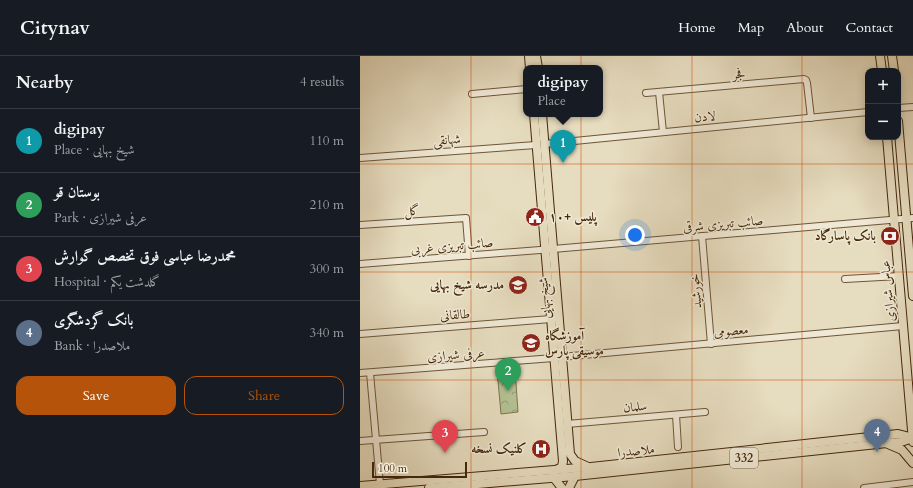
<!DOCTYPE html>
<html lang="en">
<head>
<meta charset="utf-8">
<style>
  body { margin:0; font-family:Cardo,Amiri,serif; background:#20242c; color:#f1f3f6 }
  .controls { position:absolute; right:12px; top:12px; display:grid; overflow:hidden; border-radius:8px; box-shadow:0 2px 10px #0003 }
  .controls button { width:36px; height:36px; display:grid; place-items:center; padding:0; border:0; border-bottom:1px solid #363941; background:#171b24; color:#f1f3f6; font:20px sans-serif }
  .scale { position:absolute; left:12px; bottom:10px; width:95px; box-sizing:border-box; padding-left:4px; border:2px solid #45290b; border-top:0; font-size:11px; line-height:14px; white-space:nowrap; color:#45290b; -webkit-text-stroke:3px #efe8d5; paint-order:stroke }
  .you { position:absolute; left:275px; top:179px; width:14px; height:14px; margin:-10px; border:3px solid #fff; border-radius:50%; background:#1a73e8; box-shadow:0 0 0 6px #1a73e833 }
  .badge { display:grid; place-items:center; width:26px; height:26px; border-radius:50%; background:#b45309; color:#fff; font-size:13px; font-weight:700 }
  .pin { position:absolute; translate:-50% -33px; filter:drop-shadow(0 1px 2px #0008) }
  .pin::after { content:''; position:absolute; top:21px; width:14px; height:12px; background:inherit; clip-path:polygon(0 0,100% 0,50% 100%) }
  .popup { position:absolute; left:163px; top:9px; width:80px; height:52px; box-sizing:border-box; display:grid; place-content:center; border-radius:8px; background:#171b24; filter:drop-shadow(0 1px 3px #0005); font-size:13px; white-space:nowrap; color:#9ea1a6 }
  .popup b { font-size:15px; color:#f1f3f6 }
  .popup::after { content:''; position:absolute; left:50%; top:100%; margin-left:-8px; border:8px solid transparent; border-top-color:#171b24 }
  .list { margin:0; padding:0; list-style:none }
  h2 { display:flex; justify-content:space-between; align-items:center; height:52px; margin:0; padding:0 16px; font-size:17px }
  h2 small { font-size:13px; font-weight:400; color:#9ea1a6 }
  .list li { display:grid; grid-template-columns:26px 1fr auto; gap:12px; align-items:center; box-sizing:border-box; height:64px; padding:0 16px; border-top:1px solid #363941 }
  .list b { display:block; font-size:15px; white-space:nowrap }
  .list p { margin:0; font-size:13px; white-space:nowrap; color:#9ea1a6 }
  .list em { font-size:13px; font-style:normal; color:#9ea1a6 }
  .actions { display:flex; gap:8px; padding:12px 16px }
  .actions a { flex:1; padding:9px 0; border:1px solid #b45309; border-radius:12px; text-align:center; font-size:14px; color:#b45309 }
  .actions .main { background:#b45309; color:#fff }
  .map { position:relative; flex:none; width:553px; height:432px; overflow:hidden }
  header { display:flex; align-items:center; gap:24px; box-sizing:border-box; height:56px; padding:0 20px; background:#171b24; border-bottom:1px solid #363941 }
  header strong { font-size:19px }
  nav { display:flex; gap:22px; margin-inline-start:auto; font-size:14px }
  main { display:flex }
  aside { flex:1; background:#171b24 }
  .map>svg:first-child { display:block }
  .park { fill:url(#park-crowns); stroke:#7c744e }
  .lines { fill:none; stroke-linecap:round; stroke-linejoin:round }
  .minor-casing { stroke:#6d5638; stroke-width:8 }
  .major-casing { stroke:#45290b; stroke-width:10 }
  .minor { stroke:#efe8d5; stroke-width:6 }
  .major { stroke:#e6dcbf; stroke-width:8 }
  .grid { fill:none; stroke:#d0520c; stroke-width:1; stroke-opacity:0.55 }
  .labels { text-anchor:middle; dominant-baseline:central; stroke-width:3; stroke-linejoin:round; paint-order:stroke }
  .shield { fill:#efe8d5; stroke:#786248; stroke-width:1 }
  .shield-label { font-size:12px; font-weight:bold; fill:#45290b }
  .street-label { font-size:13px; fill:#45290b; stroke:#efe8d5 }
  .poi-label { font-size:13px; font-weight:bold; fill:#45290b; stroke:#efe8d5; text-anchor:end }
</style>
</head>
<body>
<header>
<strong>Citynav</strong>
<nav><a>Home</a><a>Map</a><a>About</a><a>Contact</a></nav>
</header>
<main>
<aside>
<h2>Nearby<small>4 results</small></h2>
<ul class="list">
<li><span class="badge" style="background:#0f9aa8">1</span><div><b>digipay</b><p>Place · شیخ بهایی</p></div><em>110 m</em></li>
<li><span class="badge" style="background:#2e9e5b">2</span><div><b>بوستان قو</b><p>Park · عرفی شیرازی</p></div><em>210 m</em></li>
<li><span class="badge" style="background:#e0444e">3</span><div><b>محمدرضا عباسی فوق تخصص گوارش</b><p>Hospital · گلدشت یکم</p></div><em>300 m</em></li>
<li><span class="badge" style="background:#5c6f8a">4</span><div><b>بانک گردشگری</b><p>Bank · ملاصدرا</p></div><em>340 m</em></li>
</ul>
<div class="actions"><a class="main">Save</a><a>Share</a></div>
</aside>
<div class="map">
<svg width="553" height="432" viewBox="0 0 553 432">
  <defs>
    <pattern id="park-crowns" width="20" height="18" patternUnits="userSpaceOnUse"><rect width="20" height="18" fill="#b4c092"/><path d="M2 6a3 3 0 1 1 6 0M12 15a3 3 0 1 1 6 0" fill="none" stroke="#949c75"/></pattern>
  </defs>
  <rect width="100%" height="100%" fill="#e6dcbf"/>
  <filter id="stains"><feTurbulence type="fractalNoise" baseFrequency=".005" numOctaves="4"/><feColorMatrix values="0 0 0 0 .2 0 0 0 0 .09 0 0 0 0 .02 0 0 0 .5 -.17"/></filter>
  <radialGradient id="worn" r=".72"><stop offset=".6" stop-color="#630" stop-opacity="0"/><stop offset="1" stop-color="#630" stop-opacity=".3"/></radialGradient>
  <path class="park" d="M155 313 158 356 141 358 137 314Z"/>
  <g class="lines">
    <defs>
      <g id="minor">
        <path d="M299 36 303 76"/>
        <path d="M286 37 444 23 446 24 447 27 451 62"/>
        <path d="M112 38 166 33"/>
        <path d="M538 52 553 51"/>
        <path d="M184 88 508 56"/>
        <path d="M0 102 176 89"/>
        <path d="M0 169 106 162 109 200"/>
        <path d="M342 180 351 288"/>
        <path d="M0 208 193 193 553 162"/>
        <path d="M485 223 539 220"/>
        <path d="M0 278 191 263"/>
        <path d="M201 301 543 270"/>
        <path d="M0 317 194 302"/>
        <path d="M10 317 20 428"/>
        <path d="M316 359 318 391"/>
        <path d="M207 368 345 356"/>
        <path d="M0 385 124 376"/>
        <path d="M504 432 553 426"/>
      </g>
      <g id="major">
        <path d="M169 0 170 12"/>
        <path d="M176 0 178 12"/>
        <path d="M520 0 522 15"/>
        <path d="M532 0 534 15"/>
        <path d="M174 58 203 405 202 411 196 414"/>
        <path d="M182 58 210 398 215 405 228 411"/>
        <path d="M538 65 553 240"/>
        <path d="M527 81 553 386"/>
        <path d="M528 388 542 394 553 407"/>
        <path d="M194 422 202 432"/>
        <path d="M0 430 231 411 538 378 553 382"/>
        <path d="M69 432 215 420 527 387 541 386 552 382"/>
        <path d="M209 432 215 420"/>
      </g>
    </defs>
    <use href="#minor" class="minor-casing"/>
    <use href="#major" class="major-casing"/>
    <use href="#minor" class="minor"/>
    <use href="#major" class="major"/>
  </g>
  <path class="grid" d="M111 0V432M221 0V432M332 0V432M442 0V432M0 108H553M0 216H553M0 324H553"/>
  <defs>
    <symbol id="civic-disc" viewBox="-11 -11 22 22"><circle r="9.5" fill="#8f2418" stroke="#efe8d5"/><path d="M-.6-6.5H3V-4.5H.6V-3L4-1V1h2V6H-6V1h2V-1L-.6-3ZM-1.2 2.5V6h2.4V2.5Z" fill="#fff"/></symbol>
    <symbol id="bank-disc" viewBox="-11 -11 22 22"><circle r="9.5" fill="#8f2418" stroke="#efe8d5"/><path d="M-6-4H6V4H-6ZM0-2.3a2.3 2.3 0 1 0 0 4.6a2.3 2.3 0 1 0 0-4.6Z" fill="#fff"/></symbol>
    <symbol id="school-disc" viewBox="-11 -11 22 22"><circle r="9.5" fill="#8f2418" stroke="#efe8d5"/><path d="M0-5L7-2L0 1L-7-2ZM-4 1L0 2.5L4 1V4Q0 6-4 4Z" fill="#fff"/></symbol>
    <symbol id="university-disc" viewBox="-11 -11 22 22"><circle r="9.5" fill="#8f2418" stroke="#efe8d5"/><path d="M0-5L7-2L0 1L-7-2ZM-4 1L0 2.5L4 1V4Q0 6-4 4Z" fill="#fff"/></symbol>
    <symbol id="hospital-disc" viewBox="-11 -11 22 22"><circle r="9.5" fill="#8f2418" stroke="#efe8d5"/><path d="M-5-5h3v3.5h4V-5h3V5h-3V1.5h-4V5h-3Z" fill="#fff"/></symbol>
  </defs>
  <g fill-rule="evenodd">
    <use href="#civic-disc" x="164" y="150" width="22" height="22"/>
    <use href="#bank-disc" x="519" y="169" width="22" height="22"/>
    <use href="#school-disc" x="147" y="218" width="22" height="22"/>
    <use href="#university-disc" x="160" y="276" width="22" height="22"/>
    <use href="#hospital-disc" x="170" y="382" width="22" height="22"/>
  </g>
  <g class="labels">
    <rect class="shield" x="370" y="392" width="28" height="20" rx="3"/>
    <g class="shield-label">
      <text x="384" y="402">332</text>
    </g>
    <g class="street-label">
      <text transform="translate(379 18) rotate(-5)">فجر</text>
      <text transform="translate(345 61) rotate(-6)">لادن</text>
      <text transform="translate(87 84) rotate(-4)">شهانقی</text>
      <text transform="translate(52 155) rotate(-4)">گل</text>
      <text transform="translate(363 168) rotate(-5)">صائب تبریزی شرقی</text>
      <text transform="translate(92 190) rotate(-5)">صائب تبریزی غربی</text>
      <text transform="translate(336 235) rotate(-95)">خورشید</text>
      <text transform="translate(528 235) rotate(-95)">عباس شیرازی</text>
      <text transform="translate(185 242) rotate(-95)">شیخ بهایی</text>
      <text transform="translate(95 259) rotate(-4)">طالقانی</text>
      <text transform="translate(371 275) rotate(-5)">معصومی</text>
      <text transform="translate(96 299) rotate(-4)">عرفی شیرازی</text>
      <text transform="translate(275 351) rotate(-5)">سلمان</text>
      <text transform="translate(276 395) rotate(-6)">ملاصدرا</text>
    </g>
    <g class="poi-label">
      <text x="189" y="161" text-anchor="start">پلیس +۱۰</text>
      <text x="516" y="180">بانک پاسارگاد</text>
      <text x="144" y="229">مدرسه شیخ بهایی</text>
      <text x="185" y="280" text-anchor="start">آموزشگاه<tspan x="185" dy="15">موسیقی پارس</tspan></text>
      <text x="167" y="393">کلنیک نسخه</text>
    </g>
  </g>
  <rect width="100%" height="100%" filter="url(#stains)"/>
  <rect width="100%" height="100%" fill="url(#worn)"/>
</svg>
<div class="controls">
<button>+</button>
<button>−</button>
</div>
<div class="scale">100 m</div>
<div class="you"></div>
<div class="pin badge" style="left:203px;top:107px;background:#0f9aa8">1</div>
<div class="popup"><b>digipay</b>Place</div>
<div class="pin badge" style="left:148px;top:335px;background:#2e9e5b">2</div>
<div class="pin badge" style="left:85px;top:397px;background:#e0444e">3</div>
<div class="pin badge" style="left:517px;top:396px;background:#5c6f8a">4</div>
</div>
</main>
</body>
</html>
